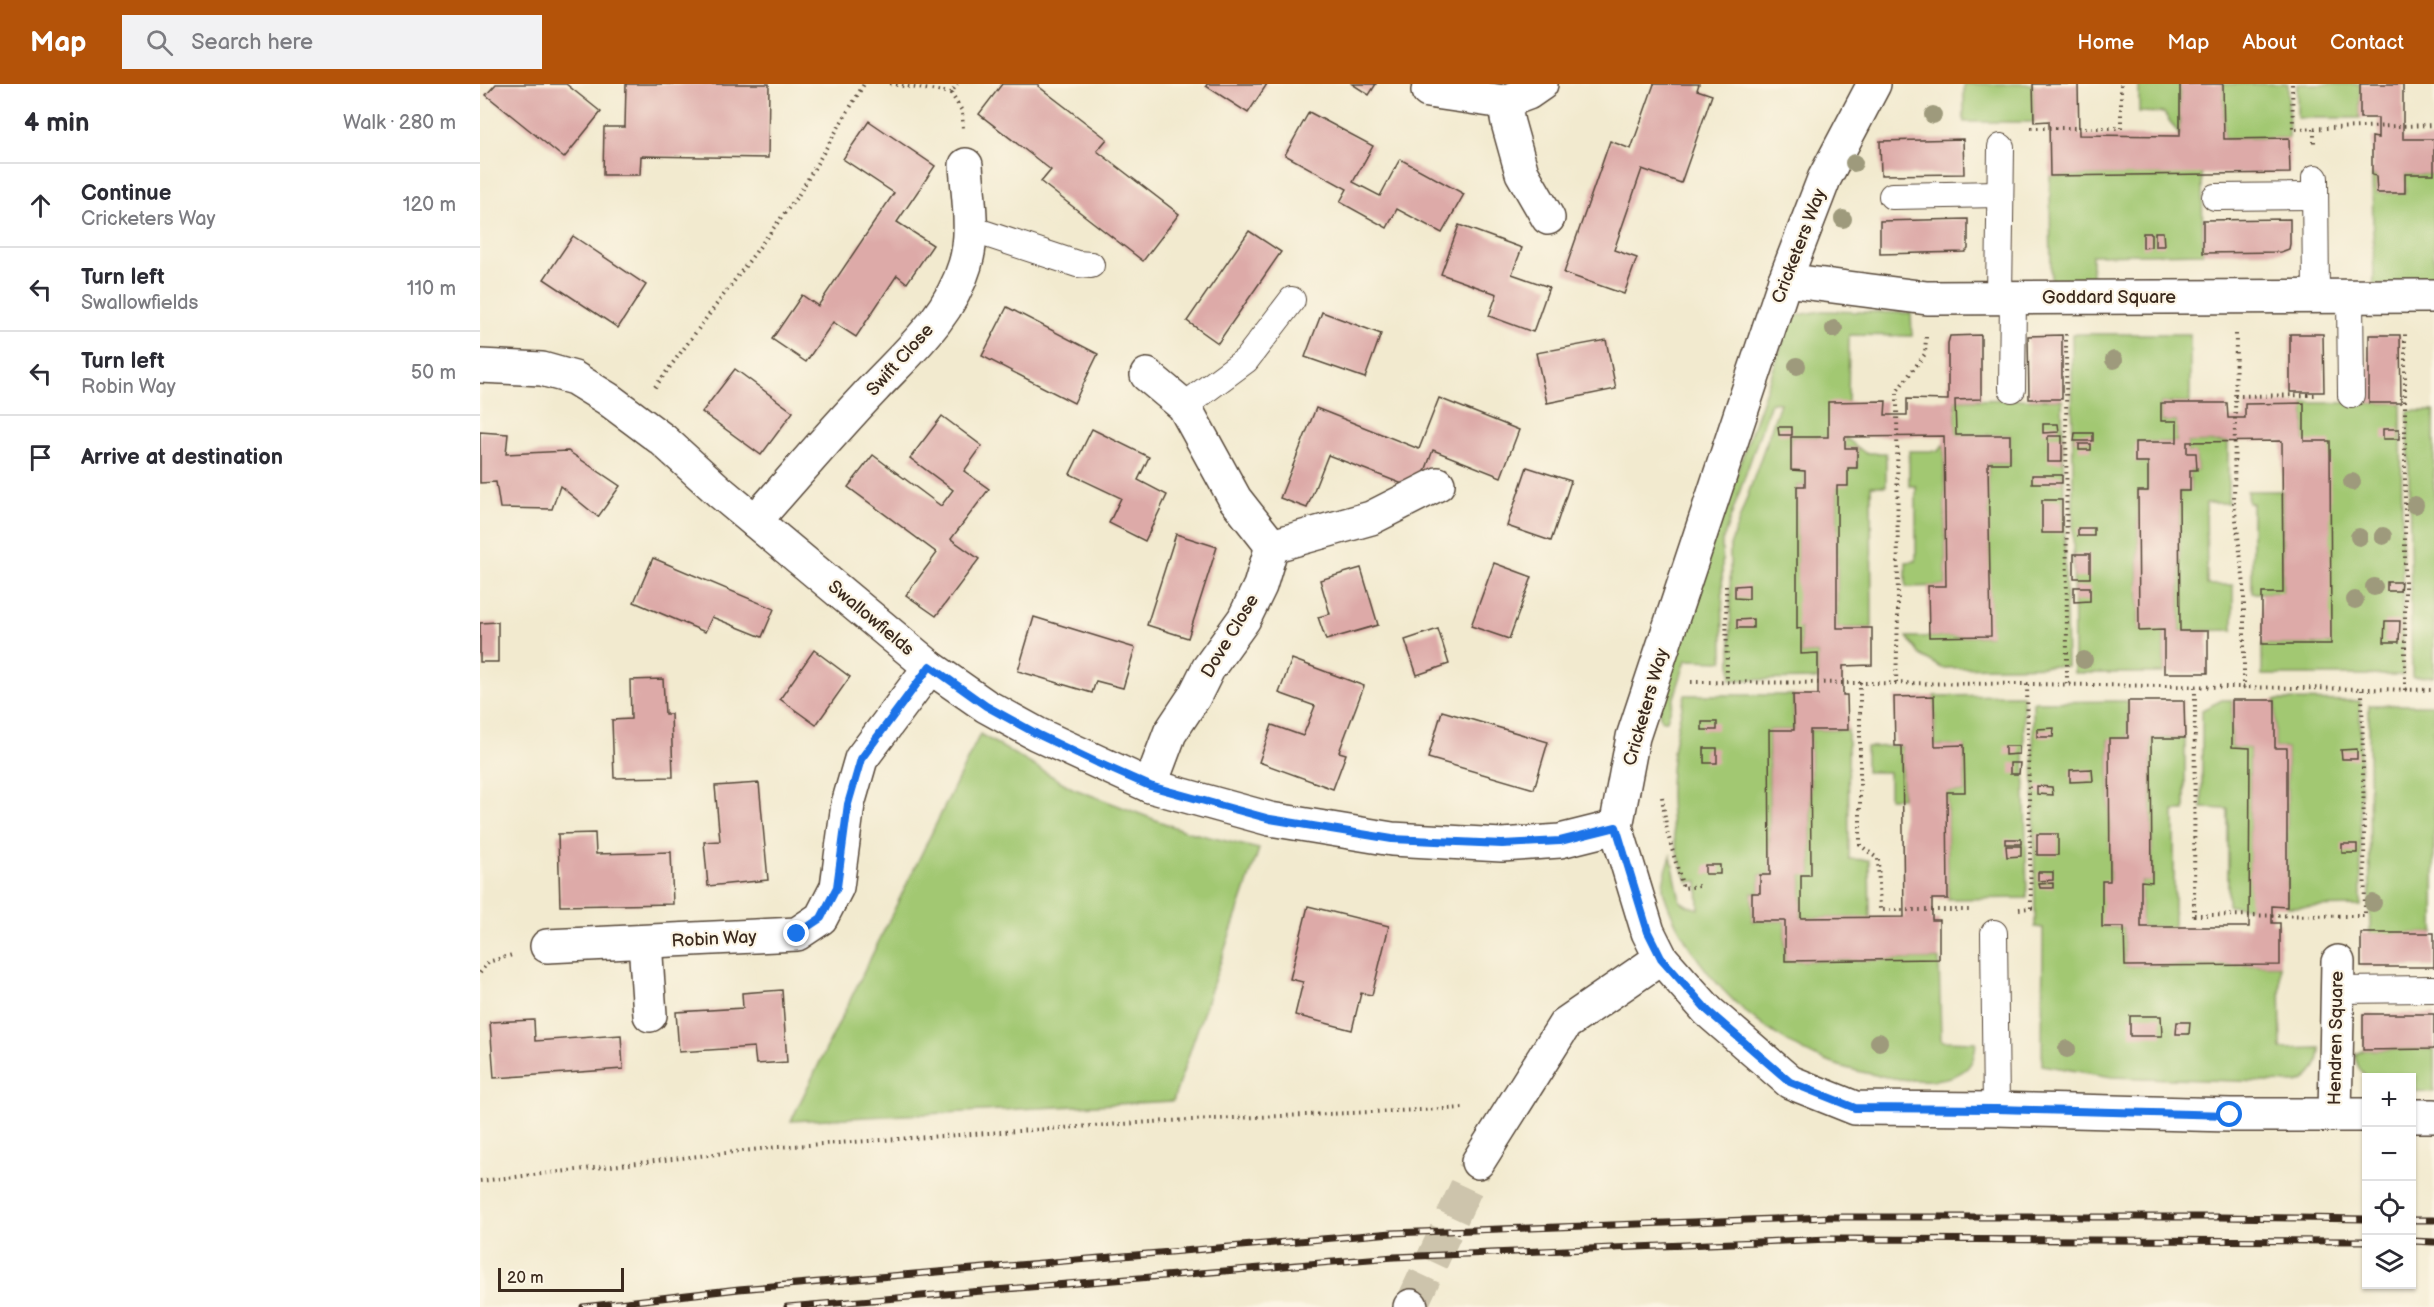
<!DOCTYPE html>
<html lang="en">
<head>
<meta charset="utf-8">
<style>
  body { margin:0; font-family:"Balsamiq Sans",sans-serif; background:#f2f2f3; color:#2b2b33 }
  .controls { position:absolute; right:18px; bottom:18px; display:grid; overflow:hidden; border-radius:0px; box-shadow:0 2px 4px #0004 }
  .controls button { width:54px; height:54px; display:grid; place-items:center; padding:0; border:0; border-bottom:2px solid #e1e1e2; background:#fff; color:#2b2b33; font:30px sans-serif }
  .scale { position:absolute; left:18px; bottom:15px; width:126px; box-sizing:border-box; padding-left:6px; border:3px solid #3b2a1e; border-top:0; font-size:16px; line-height:21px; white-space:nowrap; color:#3b2a1e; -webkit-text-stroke:4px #fcf5e5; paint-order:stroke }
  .stop { position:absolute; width:18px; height:18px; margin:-14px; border:4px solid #1a73e8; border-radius:50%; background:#fff }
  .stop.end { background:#1a73e8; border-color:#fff; box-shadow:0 2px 6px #0008 }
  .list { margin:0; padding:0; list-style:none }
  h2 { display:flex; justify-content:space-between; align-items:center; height:78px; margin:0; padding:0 24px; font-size:26px }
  h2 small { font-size:20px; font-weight:400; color:#7c7c81 }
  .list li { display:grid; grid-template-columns:39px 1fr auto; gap:18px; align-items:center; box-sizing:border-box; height:84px; padding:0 24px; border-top:2px solid #e1e1e2 }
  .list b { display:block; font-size:22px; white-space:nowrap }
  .list p { margin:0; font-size:20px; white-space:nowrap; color:#7c7c81 }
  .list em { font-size:20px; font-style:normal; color:#7c7c81 }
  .icon { flex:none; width:33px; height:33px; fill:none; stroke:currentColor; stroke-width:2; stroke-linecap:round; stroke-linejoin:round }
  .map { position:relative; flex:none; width:1954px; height:1223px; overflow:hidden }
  header { display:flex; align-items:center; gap:36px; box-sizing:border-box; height:84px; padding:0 30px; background:#b45309; color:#fff }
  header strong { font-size:28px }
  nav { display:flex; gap:33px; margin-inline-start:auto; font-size:21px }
  .search { width:420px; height:54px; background:#f2f2f3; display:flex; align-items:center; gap:15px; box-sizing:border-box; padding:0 21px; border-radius:0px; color:#7c7c81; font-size:22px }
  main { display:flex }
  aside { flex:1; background:#fff }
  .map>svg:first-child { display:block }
  .green { fill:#a2c872; stroke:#6e7948; stroke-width:1.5 }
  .building { fill:#ddaaa8 }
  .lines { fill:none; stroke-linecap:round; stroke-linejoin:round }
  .minor-tunnel { stroke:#cdc4ac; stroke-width:33; stroke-dasharray:33 16; stroke-linecap:butt }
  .service-casing { stroke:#564739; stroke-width:28 }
  .minor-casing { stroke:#564739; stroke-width:36 }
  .path { stroke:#564739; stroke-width:4; stroke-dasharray:1.5 4.5; stroke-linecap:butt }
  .service { stroke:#fff; stroke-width:26 }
  .minor { stroke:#fff; stroke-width:33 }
  .rail-casing { stroke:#3b2a1e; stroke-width:7 }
  .rail { stroke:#fcf5e5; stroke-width:4.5; stroke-dasharray:14; stroke-linecap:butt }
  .tree { fill:#9e9a7b }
  .route { stroke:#1a73e8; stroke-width:8 }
  .labels { text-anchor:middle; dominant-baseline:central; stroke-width:4.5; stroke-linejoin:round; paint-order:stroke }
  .street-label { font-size:18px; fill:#3b2a1e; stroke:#fcf5e5 }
</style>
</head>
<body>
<header>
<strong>Map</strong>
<div class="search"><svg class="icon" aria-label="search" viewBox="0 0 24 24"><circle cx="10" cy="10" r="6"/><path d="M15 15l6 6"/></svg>Search here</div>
<nav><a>Home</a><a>Map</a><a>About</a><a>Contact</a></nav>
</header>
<main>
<aside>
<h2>4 min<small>Walk · 280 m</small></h2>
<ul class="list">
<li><svg class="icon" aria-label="ahead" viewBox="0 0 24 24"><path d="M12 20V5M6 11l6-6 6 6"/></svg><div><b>Continue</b><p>Cricketers Way</p></div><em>120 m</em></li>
<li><svg class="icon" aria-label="left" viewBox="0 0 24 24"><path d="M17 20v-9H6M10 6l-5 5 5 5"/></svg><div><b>Turn left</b><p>Swallowfields</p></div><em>110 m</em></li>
<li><svg class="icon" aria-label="left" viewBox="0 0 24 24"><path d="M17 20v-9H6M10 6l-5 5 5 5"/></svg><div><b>Turn left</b><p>Robin Way</p></div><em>50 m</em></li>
<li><svg class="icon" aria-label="arrive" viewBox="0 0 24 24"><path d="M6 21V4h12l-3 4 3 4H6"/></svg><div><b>Arrive at destination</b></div></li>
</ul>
</aside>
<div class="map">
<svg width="1954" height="1223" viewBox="0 0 1954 1223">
  <rect width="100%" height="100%" fill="#fcf5e5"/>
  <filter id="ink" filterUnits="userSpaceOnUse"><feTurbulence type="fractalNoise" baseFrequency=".0167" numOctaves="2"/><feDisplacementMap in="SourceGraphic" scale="12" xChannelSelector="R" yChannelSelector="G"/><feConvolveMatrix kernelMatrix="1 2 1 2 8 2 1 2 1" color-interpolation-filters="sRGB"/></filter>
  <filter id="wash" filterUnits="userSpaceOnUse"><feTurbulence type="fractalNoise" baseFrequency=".008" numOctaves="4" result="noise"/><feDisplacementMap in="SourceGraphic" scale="24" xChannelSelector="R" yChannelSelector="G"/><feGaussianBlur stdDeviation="1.35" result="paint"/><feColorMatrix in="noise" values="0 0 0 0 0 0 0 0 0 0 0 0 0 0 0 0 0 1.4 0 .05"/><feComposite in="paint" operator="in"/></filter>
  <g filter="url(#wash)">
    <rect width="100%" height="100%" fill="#f2eacf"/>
    <g class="green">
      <path d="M1484 0H1553L1554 38H1484Z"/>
      <path d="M1659 0H1700V52L1684 29 1659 28Z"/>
      <path d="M1743 0H1808L1809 54 1744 55Z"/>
      <rect x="1817" y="0" width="63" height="34"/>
      <path d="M1722 89 1723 169 1612 171V203H1571L1570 92Z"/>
      <path d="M1925 90H1954V201H1894L1892 91 1896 92 1897 109H1925Z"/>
      <path d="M1342 227 1431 229 1432 252 1369 251 1368 318 1348 353H1311V386L1325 387V402H1317L1318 544H1321V570L1338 569V595L1251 596 1250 462 1300 319 1291 318 1242 458 1243 577 1206 576 1187 636H1181L1178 623 1234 453 1309 241 1318 231Z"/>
      <path d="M1592 250H1710V319H1681V337H1697V358H1656V378H1668V407L1658 408 1659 546H1684V589H1594Z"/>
      <path d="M1582 315 1587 582 1462 584 1440 571 1427 553 1510 552 1508 379H1530V351H1476L1475 316Z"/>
      <path d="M1824 319H1921L1923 591H1782V560H1850L1824 357Z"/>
      <path d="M1928 327H1954V592L1932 593Z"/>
      <path d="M1365 353 1385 369H1406V402H1391L1392 544H1357V402L1368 384H1377V364H1365Z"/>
      <path d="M1707 358H1748V419H1726L1727 501H1753V546L1700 547 1699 407H1710V386H1717L1716 370 1707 369Z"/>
      <path d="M1464 360 1466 502 1426 503V478L1436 477V402H1429V367H1458Z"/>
      <path d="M1767 407H1802L1803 509H1772V419H1768Z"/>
      <path d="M1205 611H1313L1314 646H1289L1290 791H1280V809H1272V837H1305V877L1459 875 1461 957 1496 958C1495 968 1494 977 1487 984 1460 1009 1377 990 1346 977 1330 971 1312 961 1297 951 1256 925 1223 888 1199 845 1194 836 1183 812 1183 803 1183 793 1188 781 1191 772L1200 817 1208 822 1219 825 1218 797 1208 798C1181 735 1188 676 1205 611Z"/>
      <path d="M1543 611 1547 814 1468 815 1467 708H1485L1484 662H1455L1454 612Z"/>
      <path d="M1742 616H1752V663L1770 664V823L1748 822V725L1722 724V626Z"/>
      <path d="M1795 616 1880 617 1881 822 1807 823V664H1795Z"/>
      <path d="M1648 617V654L1629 655 1630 797 1623 843H1644L1645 882 1800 881 1801 965 1840 964C1840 980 1832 995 1817 999L1632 993 1562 981 1563 844 1555 843 1553 618Z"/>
      <path d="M1889 621H1954V849L1890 850Z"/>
      <path d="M1330 646H1368L1369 775 1389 776 1390 834H1321V791L1331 790Z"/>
      <path d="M500 650 592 704 705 747 779 765 693 1017 311 1037Z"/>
      <path d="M1671 654H1705V727H1694V843H1661V797H1672Z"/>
      <path d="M1422 662V714H1409V688H1386V663Z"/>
      <path d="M1954 965V1008L1932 1007V994L1887 993C1880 986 1876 981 1875 971L1883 966Z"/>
    </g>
    <g id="blocks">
      <g class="building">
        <path d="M16 0H86L121 28 84 74 6 11Z"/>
        <path d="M146 0H289L288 74 161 72 160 91H123L124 43H145Z"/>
        <path d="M522 0H559L558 2 627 55 617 67 699 130 663 177 561 98 571 86 499 30Z"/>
        <path d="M727 0H787L768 29 726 2Z"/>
        <path d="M872 0H896L889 11Z"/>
        <path d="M1174 0H1219L1217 6 1232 11 1201 99 1162 85 1134 166 1157 174 1144 210 1084 189 1130 57 1151 65Z"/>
        <path d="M1553 0H1598L1599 51 1700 52V0H1743L1744 55 1809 54 1810 89 1570 92 1569 37 1554 38Z"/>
        <path d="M1880 0H1923V55H1954V90H1925V109H1897L1896 92 1892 91V53L1898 54V34H1880Z"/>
        <path d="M829 28 893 62 873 98 900 112 920 75 984 110 962 149 917 125 907 144 860 118 867 105 805 71Z"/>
        <path d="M389 37 455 82 417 138 453 161 427 199 417 191 376 253 353 238 326 278 292 255 322 211 338 222 414 109 363 75Z"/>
        <path d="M1483 55 1484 90 1401 91 1400 57Z"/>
        <path d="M1488 135V165L1485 168 1400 170V137Z"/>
        <path d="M1810 135V160L1809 165 1801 168 1723 169V136Z"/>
        <path d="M979 141 1042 164 1032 190 1069 203 1053 248 1009 232 1017 210 961 190Z"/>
        <path d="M769 147 801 168 738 259 707 237Z"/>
        <path d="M1675 148H1683L1684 162H1675Z"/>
        <path d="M1663 149H1671V163L1663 164Z"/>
        <path d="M93 152 166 201 138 244 64 195Z"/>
        <path d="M527 223 618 270 594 319 502 272Z"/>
        <path d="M842 228 901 250 885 294 825 273Z"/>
        <path d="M1810 250H1843L1844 308H1810Z"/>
        <path d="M1501 251V315L1475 316 1476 351H1530V379H1508L1511 552 1449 553 1448 502H1466L1464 352 1365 353V364H1377V384H1368V402H1357V544H1392V581L1363 582V611H1367L1368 646H1330L1331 791H1321V834L1424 833 1422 662H1415L1414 613 1454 612 1455 662 1484 661 1485 708H1467L1468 815H1452V836H1459V875L1305 877V837H1272V809H1280V791H1290L1289 646H1314L1313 611H1338V569L1321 570V544L1317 545V402H1325V387L1311 386V353H1348V318L1406 317 1405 331H1427V315L1468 316V259L1470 252Z"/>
        <path d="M1582 251V315H1549L1548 252Z"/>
        <path d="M1889 251H1920L1921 319H1889Z"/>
        <path d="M1126 256 1136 305 1067 319 1056 269Z"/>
        <path d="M255 285 313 328 281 371 222 328Z"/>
        <path d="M959 314 1039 346 1021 393 953 366 938 406 848 371 827 424 800 414 836 324 939 365Z"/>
        <path d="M1681 319H1747L1748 334H1765V320L1824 319V357H1850L1851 560H1782V509H1803L1802 357 1707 358V369H1716L1717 386H1710V407H1699L1700 547H1728V589H1684V546L1659 547 1658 407H1668V378H1655V358H1697V337H1681Z"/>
        <path d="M462 332 502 362 484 387 509 405 471 455 499 475 456 532 426 511 457 469 368 403 393 371 461 422 473 406 430 374Z"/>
        <path d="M1563 340H1578L1579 348 1563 349Z"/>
        <path d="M1298 343H1312V351H1299Z"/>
        <path d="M612 345 669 373 658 396 687 411 665 457 629 439 641 414 590 390Z"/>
        <rect x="1903" y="345" width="16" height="10"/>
        <path d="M0 348 28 350 26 370 88 367 140 402 118 433 80 402 72 425 20 424 16 398 0 399Z"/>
        <path d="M1595 349H1613V357H1594Z"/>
        <rect x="1568" y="352" width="14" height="26"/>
        <rect x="1599" y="360" width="12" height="6"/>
        <path d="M1047 383 1091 397 1071 457 1027 442Z"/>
        <rect x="1552" y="391" width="30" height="8"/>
        <rect x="1562" y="416" width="20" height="33"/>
        <rect x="1598" y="444" width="16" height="8"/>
        <path d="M696 450 737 463 708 554 667 541Z"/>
        <rect x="1594" y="470" width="16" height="24"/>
        <path d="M173 474 294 525 282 553 232 533 225 548 154 518Z"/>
        <path d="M1014 479 1052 493 1029 555 991 542Z"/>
        <path d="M881 484 898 541 846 556 838 533 850 530 840 496Z"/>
        <path d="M1907 498H1921L1920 507H1907Z"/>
        <path d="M1269 501V515L1255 514V502Z"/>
        <path d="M1594 503H1610V517L1594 518Z"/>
        <path d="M554 533 655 564 643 604 616 597 612 609 538 587Z"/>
        <path d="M1273 535V544H1257V536Z"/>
        <path d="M1905 537H1920L1919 558H1904Z"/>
        <path d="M18 538V578H0V539Z"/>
        <path d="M958 545 969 580 937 591 925 556Z"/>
        <path d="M334 566 370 593 336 641 300 615Z"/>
        <path d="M812 575 884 602 859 668 866 670 853 705 779 678 792 641 823 652 835 622 799 609Z"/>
        <path d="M183 595 185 630H191L193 693 134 694 132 636 151 635 150 596Z"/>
        <path d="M1752 616H1795V664H1807V823L1792 822V839H1800V881L1645 882 1644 843H1622V797H1630L1629 654H1648V617H1704L1705 654H1671L1672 798 1661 797V843H1769L1770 664 1752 663Z"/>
        <path d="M962 627 1068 658 1054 705 948 674Z"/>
        <rect x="1222" y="638" width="15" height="8"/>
        <path d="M1574 644 1573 653H1557V645Z"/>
        <path d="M1525 662H1539V670L1525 671Z"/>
        <rect x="1224" y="664" width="13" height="15"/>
        <path d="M1877 665V675H1862L1861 666Z"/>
        <path d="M1530 679H1540L1539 690H1530Z"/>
        <path d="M1612 685 1613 697 1590 698V686Z"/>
        <path d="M279 699 288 796 228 802 224 758 240 757 235 702Z"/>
        <path d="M1557 702 1572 703 1573 711 1557 710Z"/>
        <path d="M115 749 116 770 191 768 193 820 80 822 78 750Z"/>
        <rect x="1557" y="750" width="21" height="21"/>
        <rect x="1525" y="755" width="16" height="5"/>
        <rect x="1862" y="760" width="15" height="9"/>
        <path d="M1526 762H1541V772L1527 773Z"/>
        <rect x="1225" y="781" width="15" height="9"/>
        <path d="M1558 788H1573V796L1558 797Z"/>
        <path d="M1573 799V804H1560L1559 800Z"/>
        <path d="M828 822 909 842 892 911 881 909 872 946 815 931 823 898 810 895Z"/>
        <rect x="1881" y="849" width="73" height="34"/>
        <path d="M302 906 307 978 276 980 274 963 199 968 196 928 263 924 262 909Z"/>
        <path d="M1883 930H1954V965L1883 966Z"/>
        <path d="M1650 932H1681L1682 952H1650Z"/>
        <path d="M54 936 55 957 141 951 143 985 14 994 10 938Z"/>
        <path d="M1697 938H1710L1709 950H1696Z"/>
      </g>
    </g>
  </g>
  <g filter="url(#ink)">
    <use href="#blocks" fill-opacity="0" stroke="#564739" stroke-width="1.5"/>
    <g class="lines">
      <path class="minor-tunnel" d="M931 1222 998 1078"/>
      <defs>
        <g id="service">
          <path d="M1835 94 1836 213"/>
          <path d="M1412 112 1520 110"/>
          <path d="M1735 113 1835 112"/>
          <path d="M491 145 597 180 611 181"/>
          <path d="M1519 213 1521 63"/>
          <path d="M1870 213 1871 311"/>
          <path d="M1532 305 1533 213"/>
          <path d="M704 322 766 276 812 216"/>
          <path d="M1514 849 1516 1025"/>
          <path d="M1857 906 1954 905"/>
        </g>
        <g id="minor">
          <path d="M1394 0 1344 95 1305 196 1153 653 1136 743 1168 848 1181 874 1228 927 1310 998 1375 1024 1516 1025 1750 1031H1886"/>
          <path d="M948 7 1024 18 1048 9 1061 0"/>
          <path d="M1024 18 1028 39 1042 89 1068 134"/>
          <path d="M1305 196 1447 214 1954 212"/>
          <path d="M0 282 62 285 94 294 128 315 183 356 240 408 450 583 506 622 557 650 670 702 790 735 912 755 1022 761 1080 757 1136 743"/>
          <path d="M667 291 704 322 755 415 792 462"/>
          <path d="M275 437C315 392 353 347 394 304 429 267 470 232 485 181 495 149 488 114 486 81"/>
          <path d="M670 702 690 649 714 613 728 585 764 535 780 502 792 462 891 434 958 400"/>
          <path d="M165 858 170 931"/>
          <path d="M67 862 317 850 341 834 357 803 368 720 381 675 450 583"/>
          <path d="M1855 1031 1858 878"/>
          <path d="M1932 1032H1954"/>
          <path d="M998 1078 1085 940 1181 874"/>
          <path d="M930 1223 931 1222"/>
        </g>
      </defs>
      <use href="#service" class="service-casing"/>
      <use href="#minor" class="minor-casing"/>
      <g class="path">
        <path d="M410 0 471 9 477 0"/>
        <path d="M1812 0 1813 45 1954 41"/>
        <path d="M471 9 482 27 483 45"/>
        <path d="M1551 44H1641V0"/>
        <path d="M1834 45V60"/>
        <path d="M1586 250 1587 601"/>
        <path d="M1756 250 1754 419 1764 501V604"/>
        <path d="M175 303 319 110 384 0"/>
        <path d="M1755 312 1837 311"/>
        <path d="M1246 502 1247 598"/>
        <path d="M1211 598 1547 600 1954 606"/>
        <path d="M1380 598V761L1398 775 1400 826H1490"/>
        <path d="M1416 599 1418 532 1417 307 1445 270 1446 253"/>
        <path d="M1715 603 1714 831 1885 832 1882 606"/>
        <path d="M1925 606V249"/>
        <path d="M1182 713 1187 747 1203 804 1219 802"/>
        <path d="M1539 825 1551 824 1547 600"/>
        <path d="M0 889 8 878 32 871"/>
        <path d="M0 1097 298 1063 687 1037 985 1024"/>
      </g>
      <use href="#service" class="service"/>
      <use href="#minor" class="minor"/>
      <defs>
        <g id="rail">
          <path d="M1932 1136H1954"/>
          <path d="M1932 1157 1954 1158"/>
          <path d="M103 1223 259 1205 912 1149 1350 1133H1739L1886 1135"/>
          <path d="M307 1223 914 1173 1349 1155 1886 1157"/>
        </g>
      </defs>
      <use href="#rail" class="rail-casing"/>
      <use href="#rail" class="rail"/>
    </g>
    <g class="tree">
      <circle cx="1453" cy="31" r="9"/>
      <circle cx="1374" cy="79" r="9"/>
      <circle cx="1363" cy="135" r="9"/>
      <circle cx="1354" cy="245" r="9"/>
      <circle cx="1634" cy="276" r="9"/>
      <circle cx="1317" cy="282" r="9"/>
      <circle cx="1872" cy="398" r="9"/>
      <circle cx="1935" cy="421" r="9"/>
      <circle cx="1903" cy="452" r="9"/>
      <circle cx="1879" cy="453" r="9"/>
      <circle cx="1894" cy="503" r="9"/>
      <circle cx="1875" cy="516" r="9"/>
      <circle cx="1604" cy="576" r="9"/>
      <circle cx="1893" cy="819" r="9"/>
      <circle cx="1399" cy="958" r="9"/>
      <circle cx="1587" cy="965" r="9"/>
    </g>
  </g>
  <g class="lines" filter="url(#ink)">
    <path class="route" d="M317 850 341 834 357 803 368 720 381 675 450 582 506 622 557 650 618 679 670 702 790 735 912 755 1022 760 1080 757 1136 743 1168 848 1181 874 1228 927 1310 998 1375 1024 1516 1025 1750 1031"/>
  </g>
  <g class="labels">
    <g class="street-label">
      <text transform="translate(1319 162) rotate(-69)">Cricketers Way</text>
      <text x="1629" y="213">Goddard Square</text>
      <text transform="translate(420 276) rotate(-48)">Swift Close</text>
      <text transform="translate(391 534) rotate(40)">Swallowfields</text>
      <text transform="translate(750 552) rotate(-59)">Dove Close</text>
      <text transform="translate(1166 623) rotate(-74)">Cricketers Way</text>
      <text transform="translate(234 855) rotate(-3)">Robin Way</text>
      <text transform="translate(1856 954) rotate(-89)">Hendren Square</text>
    </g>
  </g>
</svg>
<div class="controls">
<button>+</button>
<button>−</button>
<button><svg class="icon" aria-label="locate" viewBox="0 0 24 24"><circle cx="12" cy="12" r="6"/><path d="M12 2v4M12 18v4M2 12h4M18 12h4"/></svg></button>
<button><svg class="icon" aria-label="layers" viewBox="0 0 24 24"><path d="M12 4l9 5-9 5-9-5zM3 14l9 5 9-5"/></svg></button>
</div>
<div class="scale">20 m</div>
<div class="stop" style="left:1750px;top:1031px"></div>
<div class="stop end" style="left:317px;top:850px"></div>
</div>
</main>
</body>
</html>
